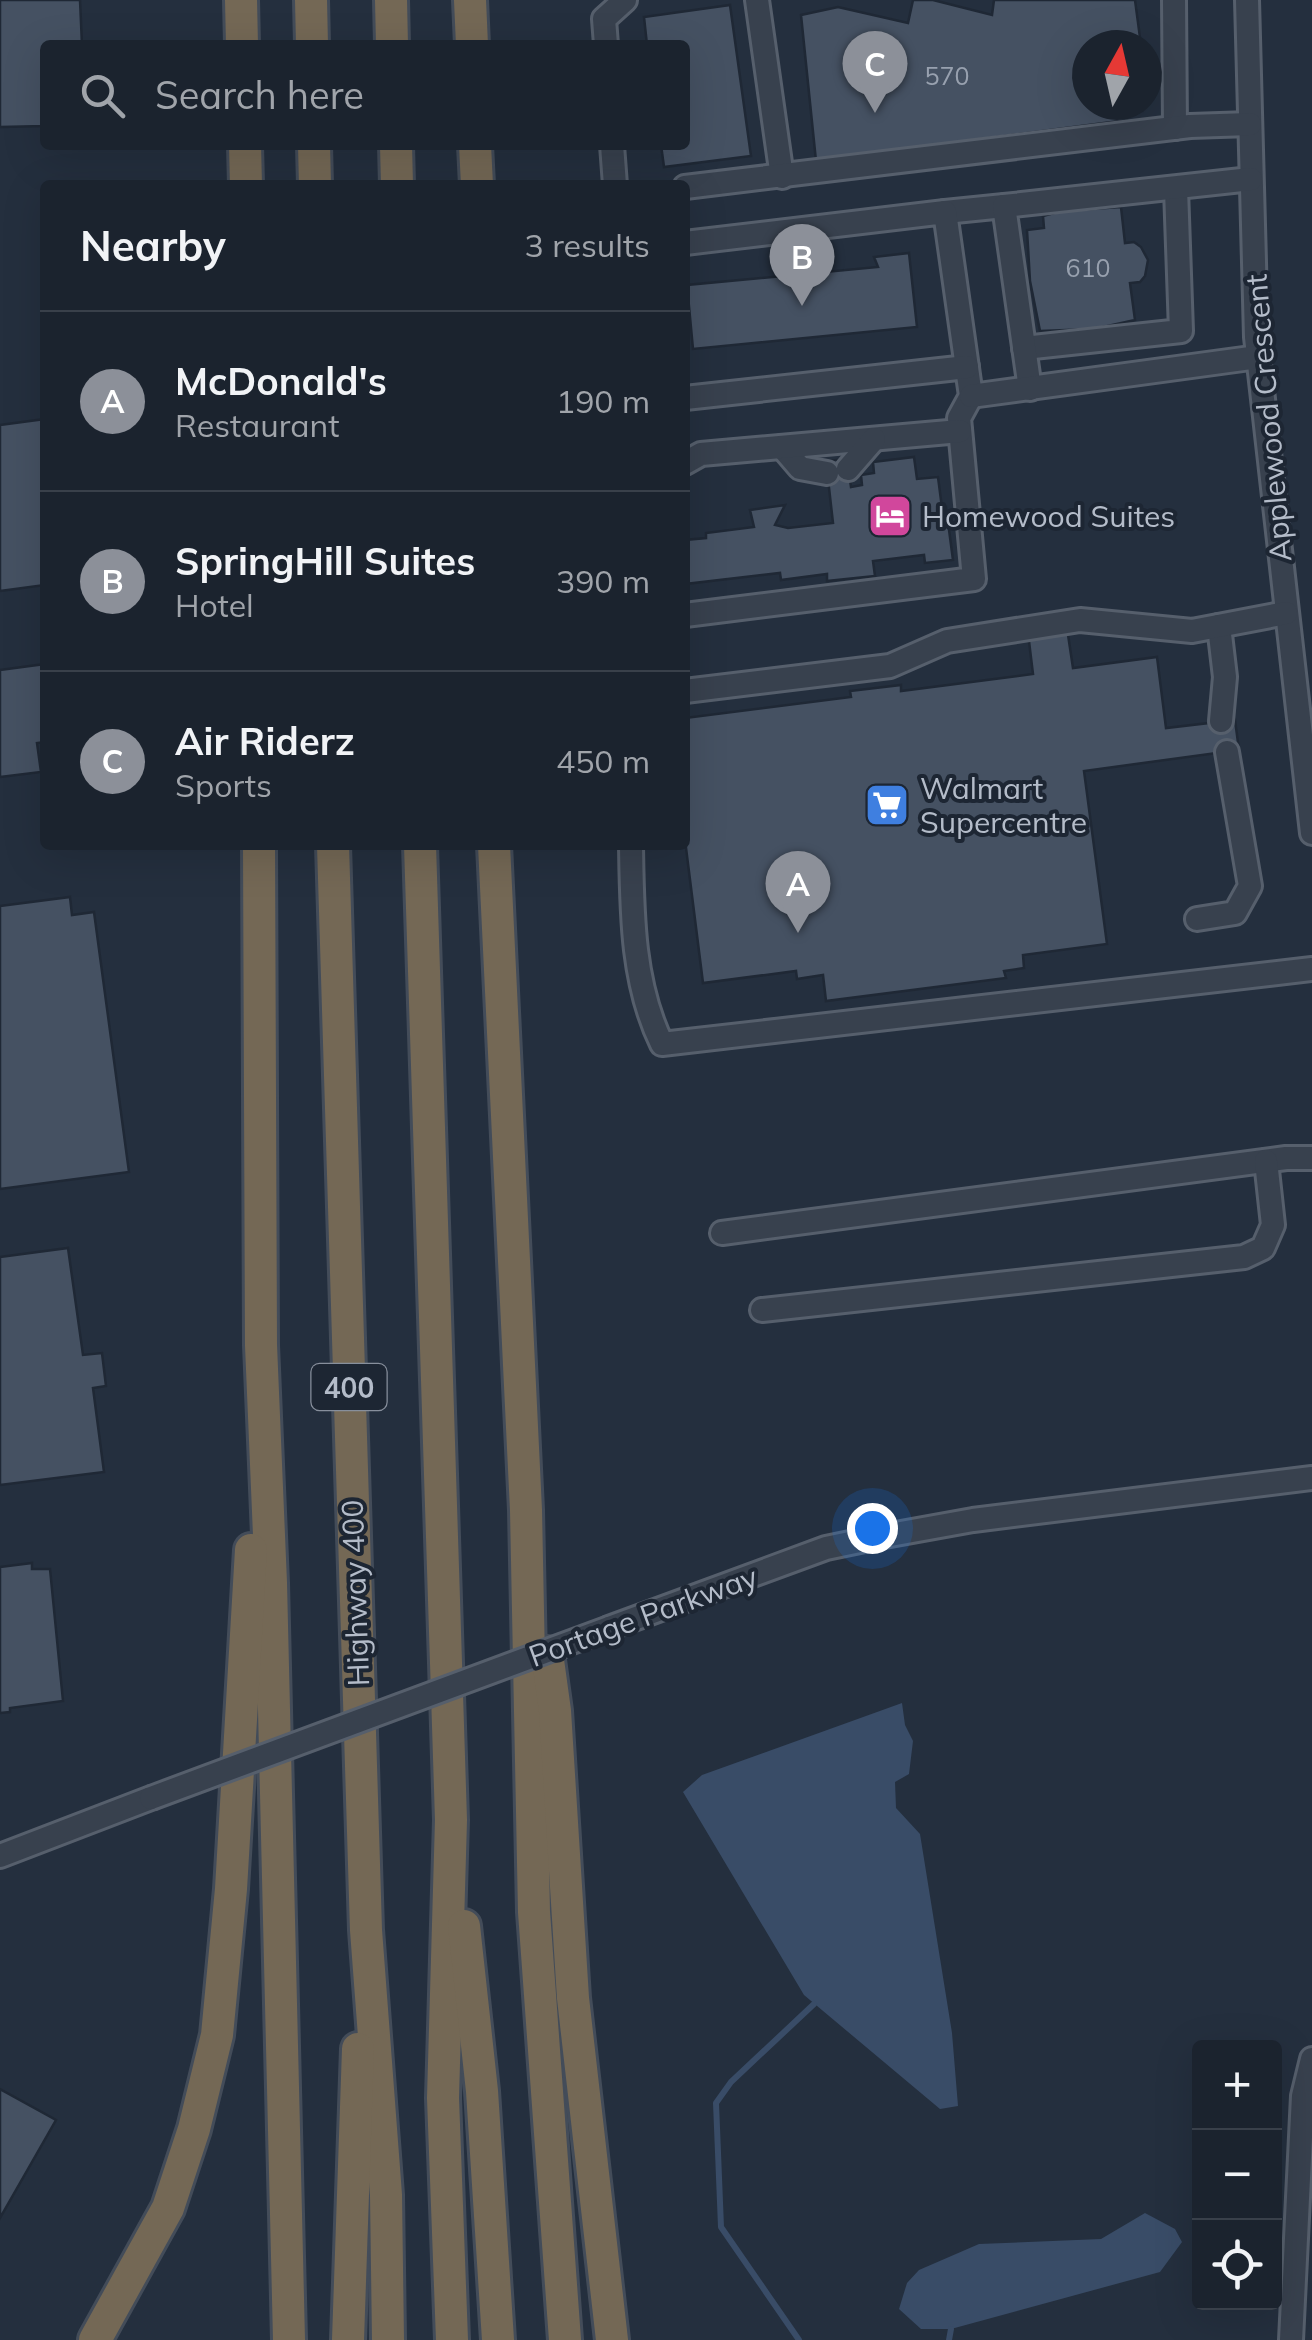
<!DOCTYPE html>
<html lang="en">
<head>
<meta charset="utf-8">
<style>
  body { margin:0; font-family:Mulish,sans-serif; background:#282f3a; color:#f1f3f6 }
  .controls { position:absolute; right:30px; bottom:30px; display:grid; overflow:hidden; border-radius:10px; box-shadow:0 10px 40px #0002 }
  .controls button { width:90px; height:90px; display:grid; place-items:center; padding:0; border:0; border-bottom:2px solid #39404a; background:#1b232e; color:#f1f3f6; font:50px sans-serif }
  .compass { position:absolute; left:1072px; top:30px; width:90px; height:90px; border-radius:50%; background:#1b232e; box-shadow:0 10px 40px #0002; rotate:8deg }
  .you { position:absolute; left:872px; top:1528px; width:35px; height:35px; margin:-25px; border:8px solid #fff; border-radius:50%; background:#1a73e8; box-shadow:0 0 0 15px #1a73e833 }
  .badge { display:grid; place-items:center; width:65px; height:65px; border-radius:50%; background:#8c9099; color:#fff; font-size:32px; font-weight:700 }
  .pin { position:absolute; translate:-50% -82px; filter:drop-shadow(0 2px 5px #0008) }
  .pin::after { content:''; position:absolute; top:52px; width:35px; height:30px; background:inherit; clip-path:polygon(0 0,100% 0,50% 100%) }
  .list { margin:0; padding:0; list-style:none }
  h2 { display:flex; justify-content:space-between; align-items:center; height:130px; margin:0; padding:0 40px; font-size:42px }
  h2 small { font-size:32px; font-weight:400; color:#a0a4aa }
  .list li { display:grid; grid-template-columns:65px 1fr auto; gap:30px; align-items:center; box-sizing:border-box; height:180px; padding:0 40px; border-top:2px solid #39404a }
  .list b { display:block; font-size:38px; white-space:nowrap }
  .list p { margin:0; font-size:32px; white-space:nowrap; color:#a0a4aa }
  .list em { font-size:32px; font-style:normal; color:#a0a4aa }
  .icon { flex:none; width:55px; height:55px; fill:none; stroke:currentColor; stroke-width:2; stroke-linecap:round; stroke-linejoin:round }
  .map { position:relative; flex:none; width:1312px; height:2340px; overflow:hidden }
  .search { position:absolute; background:#1b232e; box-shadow:0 10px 40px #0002; left:40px; top:40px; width:650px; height:110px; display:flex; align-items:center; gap:25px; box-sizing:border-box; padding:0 35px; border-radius:10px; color:#a0a4aa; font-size:38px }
  .panel { position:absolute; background:#1b232e; box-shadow:0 10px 40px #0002; left:40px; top:180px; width:650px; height:670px; border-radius:10px }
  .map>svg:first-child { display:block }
  .water { fill:#394c67 }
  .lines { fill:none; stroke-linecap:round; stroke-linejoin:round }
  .stream { stroke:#394c67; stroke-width:6 }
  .building { fill:#455162; stroke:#1f2835; stroke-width:2.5 }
  .minor-casing { stroke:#565f6c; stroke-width:28 }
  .highway-casing { stroke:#434c59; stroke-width:38 }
  .minor { stroke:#38414e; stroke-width:22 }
  .highway { stroke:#746855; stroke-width:32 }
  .minor-bridge-casing { stroke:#565f6c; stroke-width:28; stroke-linecap:butt }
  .minor-bridge { stroke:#38414e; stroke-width:22 }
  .labels { text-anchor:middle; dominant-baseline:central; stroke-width:8; stroke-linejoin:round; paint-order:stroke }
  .number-label { font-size:25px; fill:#98a1af }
  .shield { fill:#1d2633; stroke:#878f9c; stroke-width:2.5 }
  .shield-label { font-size:28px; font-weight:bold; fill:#b4bcc9 }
  .street-label { font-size:30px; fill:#b4bcc9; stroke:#1d2633 }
  .poi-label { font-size:30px; fill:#b4bcc9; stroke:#1d2633; text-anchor:start }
</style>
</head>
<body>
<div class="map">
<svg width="1312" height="2340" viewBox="0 0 1312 2340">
  <rect width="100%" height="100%" fill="#242f3e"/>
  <g class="water">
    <path d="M902 1703 905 1725 913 1741 909 1774 895 1782 896 1808 920 1834 952 2033 958 2106 940 2109 804 1995 683 1792 702 1775Z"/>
    <path d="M1145 2213 1175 2229 1182 2242 1160 2272 951 2329H921L899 2309 907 2283 919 2270 979 2244 1101 2239Z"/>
  </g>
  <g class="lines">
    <g class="stream">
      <path d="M799 2340 721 2227 716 2103 731 2082 814 2004"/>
      <path d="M949 2340 951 2329"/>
    </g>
  </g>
  <g class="building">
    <path d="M0 0H80L82 45H45V126L0 127Z"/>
    <path d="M913 0H933L992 15 994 0H1135L1141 45H1087V105H1141L1142 111 1127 113V120L816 161 801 15 838 7 908 23Z"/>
    <path d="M730 5 751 156 664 167 661 145H685V45H647L644 17Z"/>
    <path d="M1121 207 1125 243 1134 242 1141 247 1148 260 1145 276 1140 282 1130 283 1135 320 1094 329 1040 331 1030 281 1027 230 1044 228 1043 216 1061 211Z"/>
    <path d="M909 253 917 327 693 349 687 285 878 267 874 257Z"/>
    <path d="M45 419V585L0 591V425Z"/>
    <path d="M914 457 917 479 938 477 942 508 946 507 953 560 925 563 924 555 873 561 875 576 827 581V574L781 580 780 573 685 584V540L706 538V533L754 527 750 510 785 505 775 525 788 528 833 523 826 461 847 459 851 487 862 485 861 475 874 473 873 462Z"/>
    <path d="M1067 628 1073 668 1157 657 1166 728 1235 720 1239 750 1084 771 1107 944 1023 955 1024 968 1004 971 1006 978 826 1001 823 975 797 979 796 971 703 983 685 840V718L851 697 850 691 901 685V691L1033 674 1028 633Z"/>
    <path d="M45 664V742L37 743 41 772 0 777V670Z"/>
    <path d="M70 897 72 915 94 912 129 1172 0 1189V906Z"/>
    <path d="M68 1248 83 1355 102 1353 106 1386 93 1388 104 1472 0 1485V1257Z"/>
    <path d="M32 1563V1569H50L63 1701 10 1708V1712L0 1713V1567Z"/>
    <path d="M0 2089 56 2120 0 2218Z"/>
  </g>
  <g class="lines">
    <defs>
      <g id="minor">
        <path d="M757 0 782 177"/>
        <path d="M1174 0 1175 128"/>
        <path d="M1247 0 1256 337 1312 833"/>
        <path d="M606 45 604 19 625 0"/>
        <path d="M612 145 615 185"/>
        <path d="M685 187 1190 126 1250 124"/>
        <path d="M945 212 1004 206"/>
        <path d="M685 243 945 212 971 396 959 418 974 579 685 615"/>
        <path d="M1024 348 1181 331 1176 189"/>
        <path d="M1030 389 1004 206 1251 179"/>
        <path d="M971 396 1258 357"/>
        <path d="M685 398 967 367"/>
        <path d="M782 447 800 468 827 473"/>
        <path d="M685 463 701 454 960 431"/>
        <path d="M848 469 874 439"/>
        <path d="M1219 626 1225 677 1221 721"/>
        <path d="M685 691 890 666 947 641 1080 620 1192 631 1286 613"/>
        <path d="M631 845C632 912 632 983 662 1044L1312 969"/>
        <path d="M1197 919 1235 913 1250 886 1227 752"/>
        <path d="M722 1233 1286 1158H1312"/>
        <path d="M762 1310 1244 1257 1263 1248 1273 1225 1266 1161"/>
        <path d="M609 1628 826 1548 879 1537 973 1520 1312 1478"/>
        <path d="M0 1856 151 1798"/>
        <path d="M1291 2340 1303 2096 1312 2059"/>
      </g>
      <g id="highway">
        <path d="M241 0 242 45"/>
        <path d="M311 0 312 45"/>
        <path d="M391 0 392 45"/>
        <path d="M470 0 472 45"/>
        <path d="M245 145 246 185"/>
        <path d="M314 145 315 185"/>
        <path d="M396 145 397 185"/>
        <path d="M475 145 477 185"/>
        <path d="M259 845 261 1345 271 1583 289 2340"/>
        <path d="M333 845 366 1930 386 2195 388 2340"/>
        <path d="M420 845 451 1820 443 2098 452 2340"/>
        <path d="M494 845 526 1510 534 1912 565 2340"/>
        <path d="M547 1653 555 1711 573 1998 612 2340"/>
        <path d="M464 1926 482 2091 498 2340"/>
        <path d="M95 2340 168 2208 194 2129 217 2035 231 1889 251 1550"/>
        <path d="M348 2340 358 2049"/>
      </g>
    </defs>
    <use href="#minor" class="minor-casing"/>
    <use href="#highway" class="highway-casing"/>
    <use href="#minor" class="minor"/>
    <use href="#highway" class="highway"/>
    <defs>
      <path id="minor-bridge" d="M151 1798 609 1628"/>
    </defs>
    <use href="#minor-bridge" class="minor-bridge-casing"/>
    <use href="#minor-bridge" class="minor-bridge"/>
  </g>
  <defs>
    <symbol id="hotel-square" viewBox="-11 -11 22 22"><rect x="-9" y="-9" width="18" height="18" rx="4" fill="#d1479c" stroke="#1d2633"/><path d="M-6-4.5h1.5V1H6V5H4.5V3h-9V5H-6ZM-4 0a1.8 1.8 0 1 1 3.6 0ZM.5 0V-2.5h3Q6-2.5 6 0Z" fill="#fff"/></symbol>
    <symbol id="supermarket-square" viewBox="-11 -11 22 22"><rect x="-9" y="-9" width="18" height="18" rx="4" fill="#3f7fe0" stroke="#1d2633"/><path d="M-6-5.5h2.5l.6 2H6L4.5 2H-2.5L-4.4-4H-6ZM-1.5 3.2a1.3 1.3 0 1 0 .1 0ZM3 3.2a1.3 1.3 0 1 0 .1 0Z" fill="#fff"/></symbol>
  </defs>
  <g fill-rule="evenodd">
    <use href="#hotel-square" x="865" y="491" width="50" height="50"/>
    <use href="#supermarket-square" x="862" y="780" width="50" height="50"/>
  </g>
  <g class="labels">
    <g class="number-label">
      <text x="947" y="75">570</text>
      <text x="1088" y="267">610</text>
    </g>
    <rect class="shield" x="311.5" y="1364" width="75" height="46" rx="8"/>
    <g class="shield-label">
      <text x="349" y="1387">400</text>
    </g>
    <g class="street-label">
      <text transform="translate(1268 418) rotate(-95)">Applewood Crescent</text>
      <text transform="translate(355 1593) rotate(-92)">Highway 400</text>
      <text transform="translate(643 1616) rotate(-20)">Portage Parkway</text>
    </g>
    <g class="poi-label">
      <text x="922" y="516">Homewood Suites</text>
      <text x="920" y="788">Walmart<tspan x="920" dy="34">Supercentre</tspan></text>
    </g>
  </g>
</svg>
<div class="controls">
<button>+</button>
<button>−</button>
<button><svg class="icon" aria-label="locate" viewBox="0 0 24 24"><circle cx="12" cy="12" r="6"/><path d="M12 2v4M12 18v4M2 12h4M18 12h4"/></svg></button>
</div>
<svg class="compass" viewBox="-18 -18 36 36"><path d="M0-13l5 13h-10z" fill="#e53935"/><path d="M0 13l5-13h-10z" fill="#a0a4aa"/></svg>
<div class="you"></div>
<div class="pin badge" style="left:798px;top:933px">A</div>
<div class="pin badge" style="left:802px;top:306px">B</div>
<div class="pin badge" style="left:875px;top:113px">C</div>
<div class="search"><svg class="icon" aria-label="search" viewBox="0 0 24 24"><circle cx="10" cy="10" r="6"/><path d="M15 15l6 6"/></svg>Search here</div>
<section class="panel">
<h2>Nearby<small>3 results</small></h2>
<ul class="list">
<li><span class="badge">A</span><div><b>McDonald's</b><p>Restaurant</p></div><em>190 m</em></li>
<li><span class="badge">B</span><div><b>SpringHill Suites</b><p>Hotel</p></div><em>390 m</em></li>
<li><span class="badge">C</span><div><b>Air Riderz</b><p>Sports</p></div><em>450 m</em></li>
</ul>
</section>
</div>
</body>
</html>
